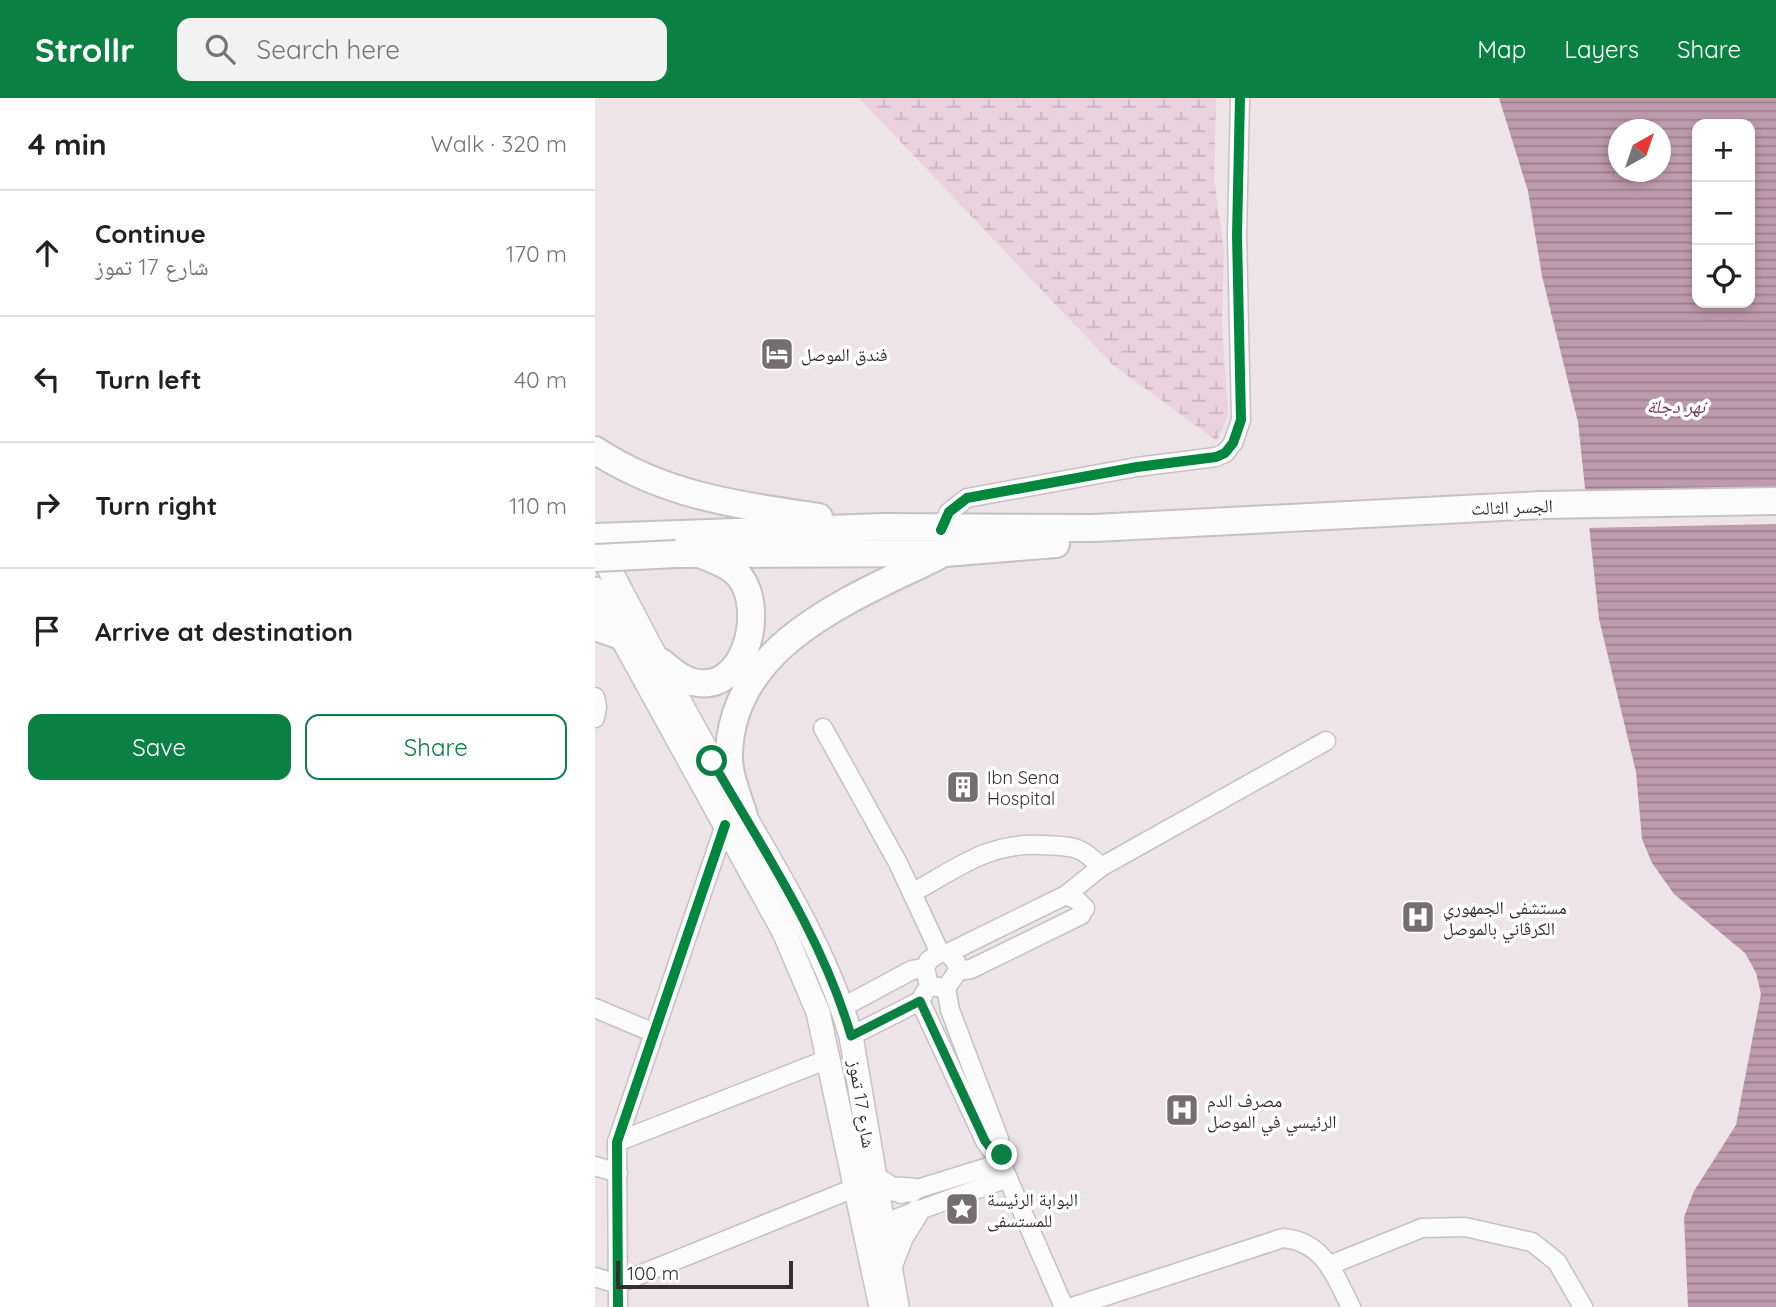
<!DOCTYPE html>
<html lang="en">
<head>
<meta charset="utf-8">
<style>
  body { margin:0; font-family:Quicksand,"Noto Naskh Arabic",sans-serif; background:#f2f2f2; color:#202124 }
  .controls { position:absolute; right:21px; top:21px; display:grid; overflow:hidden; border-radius:14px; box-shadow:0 4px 10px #0003 }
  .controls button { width:63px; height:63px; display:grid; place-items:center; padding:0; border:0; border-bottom:2px solid #e0e0e0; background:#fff; color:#202124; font:35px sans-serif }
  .compass { position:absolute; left:1013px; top:21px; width:63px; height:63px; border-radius:50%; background:#fff; box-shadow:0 4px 10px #0003; rotate:40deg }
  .scale { position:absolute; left:21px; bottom:18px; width:177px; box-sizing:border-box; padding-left:7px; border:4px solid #352f32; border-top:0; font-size:19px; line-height:24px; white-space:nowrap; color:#352f32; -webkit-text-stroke:5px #fff; paint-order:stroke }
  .stop { position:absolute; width:21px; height:21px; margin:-16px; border:5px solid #0b8043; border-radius:50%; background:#fff }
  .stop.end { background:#0b8043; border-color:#fff; box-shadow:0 2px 7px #0008 }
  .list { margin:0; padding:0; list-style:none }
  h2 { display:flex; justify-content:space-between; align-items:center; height:91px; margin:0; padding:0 28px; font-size:30px }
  h2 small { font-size:23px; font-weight:400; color:#757577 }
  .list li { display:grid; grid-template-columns:46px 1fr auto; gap:21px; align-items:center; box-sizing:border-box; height:126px; padding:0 28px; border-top:2px solid #e0e0e0 }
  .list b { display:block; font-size:26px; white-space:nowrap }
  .list p { margin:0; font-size:23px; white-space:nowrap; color:#757577 }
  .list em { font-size:23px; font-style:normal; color:#757577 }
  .actions { display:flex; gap:14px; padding:21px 28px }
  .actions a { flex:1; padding:16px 0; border:2px solid #0b8043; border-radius:14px; text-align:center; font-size:24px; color:#0b8043 }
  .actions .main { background:#0b8043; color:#fff }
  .icon { flex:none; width:38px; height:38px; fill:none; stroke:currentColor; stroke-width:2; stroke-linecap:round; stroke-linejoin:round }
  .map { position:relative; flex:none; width:1181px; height:1209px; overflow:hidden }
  header { display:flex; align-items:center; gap:42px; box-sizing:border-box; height:98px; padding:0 35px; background:#0b8043; color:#fff }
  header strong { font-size:33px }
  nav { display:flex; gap:38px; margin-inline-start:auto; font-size:24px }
  .search { width:490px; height:63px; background:#f2f2f2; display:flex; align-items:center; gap:18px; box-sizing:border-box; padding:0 24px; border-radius:14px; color:#757577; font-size:26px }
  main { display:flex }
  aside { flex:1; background:#fff }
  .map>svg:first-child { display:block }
  .wetland { fill:url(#wetland-marsh) }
  .water { fill:url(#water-rules); fill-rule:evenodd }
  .pier { fill:#ece4e7 }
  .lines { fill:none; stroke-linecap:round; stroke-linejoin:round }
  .minor-casing { stroke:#c7c1c3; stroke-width:21 }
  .major-casing { stroke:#c7c1c3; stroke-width:26 }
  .highway-casing { stroke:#c7c1c3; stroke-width:30 }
  .minor { stroke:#fcfbfb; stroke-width:18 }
  .major { stroke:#fcfbfb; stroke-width:23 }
  .highway { stroke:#fcfbfb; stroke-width:26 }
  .highway-bridge-casing { stroke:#c7c1c3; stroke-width:30; stroke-linecap:butt }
  .highway-bridge { stroke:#fcfbfb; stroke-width:26 }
  .cycleway-casing { stroke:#fff; stroke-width:15 }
  .cycleway { stroke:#00873e; stroke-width:10 }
  .route { stroke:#0b8043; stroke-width:9 }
  .labels { text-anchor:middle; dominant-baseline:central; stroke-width:7; stroke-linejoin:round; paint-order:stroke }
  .poi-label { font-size:18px; fill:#352f32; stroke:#fff; text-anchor:start }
  .street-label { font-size:18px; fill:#352f32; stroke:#fff }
  .water-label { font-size:19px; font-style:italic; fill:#793c5c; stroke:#fff }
</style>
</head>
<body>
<header>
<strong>Strollr</strong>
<div class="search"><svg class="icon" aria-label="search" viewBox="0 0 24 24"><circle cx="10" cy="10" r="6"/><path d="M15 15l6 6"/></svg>Search here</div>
<nav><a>Map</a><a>Layers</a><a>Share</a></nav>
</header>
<main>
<aside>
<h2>4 min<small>Walk · 320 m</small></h2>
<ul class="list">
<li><svg class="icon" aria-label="ahead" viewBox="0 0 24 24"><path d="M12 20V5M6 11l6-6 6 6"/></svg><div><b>Continue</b><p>شارع 17 تموز</p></div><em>170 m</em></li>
<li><svg class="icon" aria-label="left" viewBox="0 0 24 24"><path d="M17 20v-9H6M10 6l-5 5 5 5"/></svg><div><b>Turn left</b></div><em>40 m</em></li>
<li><svg class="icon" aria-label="right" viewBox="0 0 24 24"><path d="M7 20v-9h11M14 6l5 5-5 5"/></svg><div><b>Turn right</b></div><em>110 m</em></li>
<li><svg class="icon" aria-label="arrive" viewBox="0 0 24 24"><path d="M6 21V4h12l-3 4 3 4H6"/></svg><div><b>Arrive at destination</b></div></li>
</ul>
<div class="actions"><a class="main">Save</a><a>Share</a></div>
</aside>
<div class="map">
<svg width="1181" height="1209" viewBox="0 0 1181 1209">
  <defs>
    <pattern id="wetland-marsh" width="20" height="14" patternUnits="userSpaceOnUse" patternTransform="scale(1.75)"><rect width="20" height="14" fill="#ebd1dd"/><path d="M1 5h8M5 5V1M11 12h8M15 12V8" fill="none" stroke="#cab4be"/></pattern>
    <pattern id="water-rules" width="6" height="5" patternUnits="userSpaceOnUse" patternTransform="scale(1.75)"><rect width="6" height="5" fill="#be9bac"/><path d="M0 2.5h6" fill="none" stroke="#9b7f8d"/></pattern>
  </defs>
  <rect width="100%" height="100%" fill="#ece4e7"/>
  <path class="wetland" d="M264 0H621L619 81 629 152 627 226 633 317 622 343 518 267Z"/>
  <path class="water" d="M904 0H1181V1209H1093L1089 1119 1099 1093 1141 1027 1166 896 1161 875 1150 855 1079 796 1057 765 1047 741 1041 674 1004 521 983 324 947 178 933 93ZM1102 26H1155V205H1102ZM1024 32H1066V74H1024Z"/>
  <path class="pier" d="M1181 393V426L991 430 987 399Z"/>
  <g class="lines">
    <defs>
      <g id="minor">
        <path d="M346 432 354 414 372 400 542 369 621 359 630 355 638 345 646 322 642 137 645 0"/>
        <path d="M0 599 2 609 0 620"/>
        <path d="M228 630 303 765 345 855"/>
        <path d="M317 795C363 770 393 744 447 747 477 749 484 746 506 769"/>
        <path d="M471 797 506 769 731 643"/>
        <path d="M345 855H353L361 864 363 873 351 890 334 888 330 870 334 862Z"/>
        <path d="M353 855 471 797 482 802 490 810 486 817 376 871 363 873"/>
        <path d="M351 890 355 912 404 1041 406 1065"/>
        <path d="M325 903 390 1043 406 1065 469 1209"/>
        <path d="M248 909 317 872 330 870"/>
        <path d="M0 910 59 935"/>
        <path d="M256 938 325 903 330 894"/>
        <path d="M22 1044 233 961"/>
        <path d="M0 1068 23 1075"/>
        <path d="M306 1096 406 1065"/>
        <path d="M278 1129 413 1080"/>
        <path d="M735 1167 827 1130 870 1129 937 1144 962 1164 988 1209"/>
        <path d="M0 1179 22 1186 262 1089"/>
        <path d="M23 1209 22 1044 130 727"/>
        <path d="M477 1209 688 1140C729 1144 739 1176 756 1209"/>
      </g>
      <g id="major">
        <path d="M1 446C41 520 78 595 120 667 169 754 228 842 256 938L302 1209"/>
        <path d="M0 491 189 834 223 914 286 1209"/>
        <path d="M279 1080 297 1091 317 1092"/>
        <path d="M296 1166 306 1140 322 1114"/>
      </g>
      <g id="highway">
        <path d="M0 352C70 398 143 407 224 419"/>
        <path d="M0 439 288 429 499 430 947 407 1181 403"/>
        <path d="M81 456 350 455 461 446"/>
        <path d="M0 529 26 538"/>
        <path d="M66 564C76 572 85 581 98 584 150 597 171 513 145 479 136 468 120 462 107 457"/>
        <path d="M149 718C143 698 133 676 134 656 137 544 259 500 343 458"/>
      </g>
    </defs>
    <use href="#minor" class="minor-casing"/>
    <use href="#major" class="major-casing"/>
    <use href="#highway" class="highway-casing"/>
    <use href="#minor" class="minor"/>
    <use href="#major" class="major"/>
    <use href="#highway" class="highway"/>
    <defs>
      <path id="highway-bridge" d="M0 460 81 456"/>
    </defs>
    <use href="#highway-bridge" class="highway-bridge-casing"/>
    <use href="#highway-bridge" class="highway-bridge"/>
    <defs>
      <g id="cycleway">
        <path d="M346 432 354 414 372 400 542 369 621 359 630 355 638 345 646 322 642 137 645 0"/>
        <path d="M23 1209 22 1044 130 727"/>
      </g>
    </defs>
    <use href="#cycleway" class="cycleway-casing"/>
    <use href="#cycleway" class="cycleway"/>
  </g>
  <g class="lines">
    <path class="route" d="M117 663C168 751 228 840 256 938L325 903 390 1043 407 1065V1057"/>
  </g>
  <defs>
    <symbol id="hotel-square" viewBox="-11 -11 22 22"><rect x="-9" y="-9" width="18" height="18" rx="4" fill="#756e71" stroke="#fff"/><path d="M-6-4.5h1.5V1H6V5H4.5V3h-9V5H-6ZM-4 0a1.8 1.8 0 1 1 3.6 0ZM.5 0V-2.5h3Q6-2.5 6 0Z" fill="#fff"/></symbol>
    <symbol id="building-square" viewBox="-11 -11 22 22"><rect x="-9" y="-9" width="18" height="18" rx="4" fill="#756e71" stroke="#fff"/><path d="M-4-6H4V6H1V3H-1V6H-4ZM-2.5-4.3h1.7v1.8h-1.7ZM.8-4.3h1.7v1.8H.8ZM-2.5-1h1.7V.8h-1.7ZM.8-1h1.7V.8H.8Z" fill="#fff"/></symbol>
    <symbol id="hospital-square" viewBox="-11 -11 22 22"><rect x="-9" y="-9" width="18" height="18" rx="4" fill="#756e71" stroke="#fff"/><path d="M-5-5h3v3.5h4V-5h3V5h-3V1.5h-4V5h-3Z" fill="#fff"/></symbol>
    <symbol id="sight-square" viewBox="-11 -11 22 22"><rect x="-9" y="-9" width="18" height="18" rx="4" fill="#756e71" stroke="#fff"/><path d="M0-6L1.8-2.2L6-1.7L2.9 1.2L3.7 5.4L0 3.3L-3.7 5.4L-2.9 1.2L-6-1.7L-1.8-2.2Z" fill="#fff"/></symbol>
  </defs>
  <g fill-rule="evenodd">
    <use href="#hotel-square" x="163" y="237" width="38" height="38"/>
    <use href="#building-square" x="349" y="670" width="38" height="38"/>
    <use href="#hospital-square" x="804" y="800" width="38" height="38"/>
    <use href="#hospital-square" x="568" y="993" width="38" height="38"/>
    <use href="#sight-square" x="348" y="1092" width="38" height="38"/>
  </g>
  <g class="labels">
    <g class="poi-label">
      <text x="206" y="256">فندق الموصل</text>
      <text x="392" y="679">Ibn Sena<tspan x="392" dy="21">Hospital</tspan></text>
      <text x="848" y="809">مستشفى الجمهوري<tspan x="848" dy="21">الكرڤاني بالموصل</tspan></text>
      <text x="612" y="1002">مصرف الدم<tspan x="612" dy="21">الرئيسي في الموصل</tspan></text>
      <text x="392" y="1101">البوابة الرئيسة<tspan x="392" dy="21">للمستسفى</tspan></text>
    </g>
    <g class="street-label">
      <text transform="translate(917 409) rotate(-2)">الجسر الثالث</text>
      <text transform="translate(267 1006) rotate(81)">شارع 17 تموز</text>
    </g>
    <g class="water-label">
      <text x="1081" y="308">نهر دجلة</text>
    </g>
  </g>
</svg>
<div class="controls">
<button>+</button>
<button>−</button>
<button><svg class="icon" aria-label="locate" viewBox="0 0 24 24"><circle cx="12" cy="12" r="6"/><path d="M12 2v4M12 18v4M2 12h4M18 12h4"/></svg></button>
</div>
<svg class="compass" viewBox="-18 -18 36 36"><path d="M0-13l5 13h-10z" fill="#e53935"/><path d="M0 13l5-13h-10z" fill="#757577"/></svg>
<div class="scale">100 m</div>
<div class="stop" style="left:117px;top:663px"></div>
<div class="stop end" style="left:407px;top:1057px"></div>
</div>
</main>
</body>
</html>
